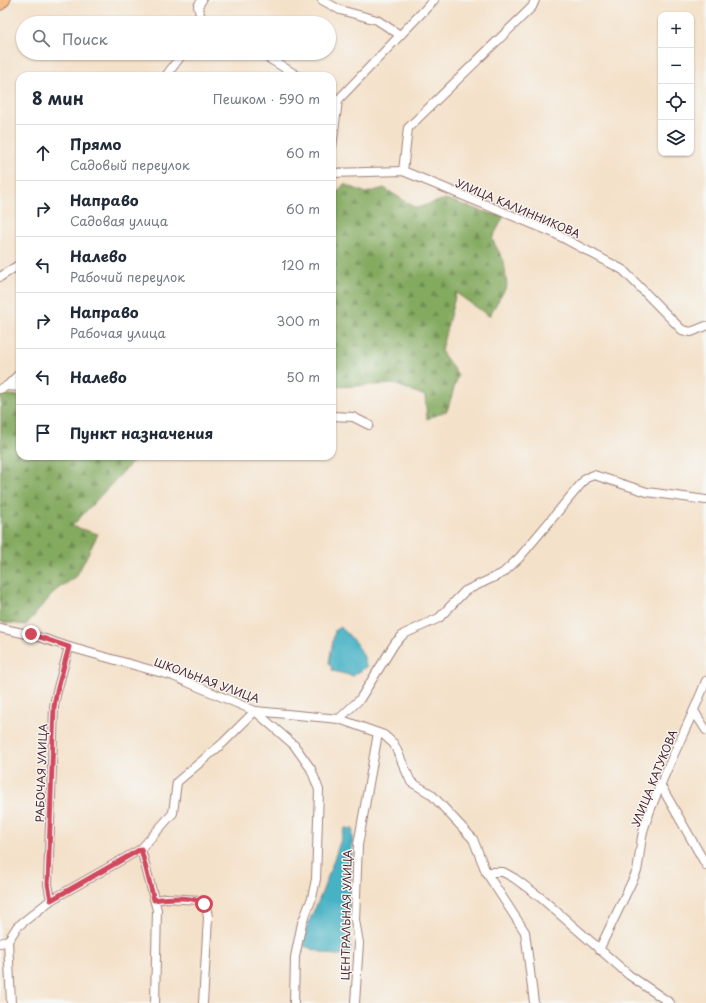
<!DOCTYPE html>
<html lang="ru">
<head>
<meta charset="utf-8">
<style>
  body { margin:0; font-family:"Playpen Sans",sans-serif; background:#f2f2f3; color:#1f2937 }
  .controls { position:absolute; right:12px; top:12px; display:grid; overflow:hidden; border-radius:8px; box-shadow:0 1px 3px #0004 }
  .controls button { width:36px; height:36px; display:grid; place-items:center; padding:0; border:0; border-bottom:1px solid #e0e1e3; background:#fff; color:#1f2937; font:20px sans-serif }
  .stop { position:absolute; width:12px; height:12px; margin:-9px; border:3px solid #d1495b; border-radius:50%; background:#fff }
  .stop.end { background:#d1495b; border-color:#fff; box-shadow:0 1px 4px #0008 }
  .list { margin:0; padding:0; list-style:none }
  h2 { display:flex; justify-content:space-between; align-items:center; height:52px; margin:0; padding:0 16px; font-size:17px }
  h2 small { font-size:13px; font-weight:400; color:#747a83 }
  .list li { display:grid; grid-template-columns:26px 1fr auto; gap:12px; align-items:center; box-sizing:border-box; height:56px; padding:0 16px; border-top:1px solid #e0e1e3 }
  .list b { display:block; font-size:15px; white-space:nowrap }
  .list p { margin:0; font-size:13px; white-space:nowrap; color:#747a83 }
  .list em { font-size:13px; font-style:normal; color:#747a83 }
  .icon { flex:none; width:22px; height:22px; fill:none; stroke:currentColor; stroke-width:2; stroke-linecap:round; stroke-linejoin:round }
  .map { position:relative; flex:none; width:706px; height:1003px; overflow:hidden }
  .search { position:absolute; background:#fff; box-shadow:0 1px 3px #0004; left:16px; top:16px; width:320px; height:44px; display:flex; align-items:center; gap:10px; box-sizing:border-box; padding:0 14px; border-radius:22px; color:#747a83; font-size:15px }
  .panel { position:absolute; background:#fff; box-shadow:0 1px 3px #0004; left:16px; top:72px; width:320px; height:388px; border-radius:12px }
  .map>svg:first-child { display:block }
  .forest { fill:url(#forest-firs); stroke:#676446 }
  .water { fill:#47b2c4; stroke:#486878 }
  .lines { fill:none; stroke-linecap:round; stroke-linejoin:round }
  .minor-casing { stroke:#9f807a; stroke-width:10 }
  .major-casing { stroke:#9f807a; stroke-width:12 }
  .minor { stroke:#fff; stroke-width:8 }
  .major { stroke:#f7be87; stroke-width:10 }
  .route { stroke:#d1495b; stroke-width:5 }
  .labels { text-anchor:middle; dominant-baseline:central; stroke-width:3; stroke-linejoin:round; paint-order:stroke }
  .street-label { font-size:11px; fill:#4a1f2b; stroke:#f6f6f2 }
</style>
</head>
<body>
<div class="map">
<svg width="706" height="1003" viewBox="0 0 706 1003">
  <defs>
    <pattern id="forest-firs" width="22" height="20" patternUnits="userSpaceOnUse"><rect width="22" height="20" fill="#84aa60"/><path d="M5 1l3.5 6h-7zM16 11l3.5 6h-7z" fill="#6e8a4f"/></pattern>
  </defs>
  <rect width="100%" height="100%" fill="#f6f6f2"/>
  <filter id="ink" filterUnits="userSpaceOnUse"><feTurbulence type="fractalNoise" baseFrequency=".025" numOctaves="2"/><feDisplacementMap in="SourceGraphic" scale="8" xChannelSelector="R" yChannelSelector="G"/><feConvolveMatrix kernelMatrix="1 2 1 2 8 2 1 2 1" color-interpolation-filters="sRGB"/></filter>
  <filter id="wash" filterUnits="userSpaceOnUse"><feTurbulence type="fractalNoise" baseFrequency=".012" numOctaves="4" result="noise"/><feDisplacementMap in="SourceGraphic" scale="16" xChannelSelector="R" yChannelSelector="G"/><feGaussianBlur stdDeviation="0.9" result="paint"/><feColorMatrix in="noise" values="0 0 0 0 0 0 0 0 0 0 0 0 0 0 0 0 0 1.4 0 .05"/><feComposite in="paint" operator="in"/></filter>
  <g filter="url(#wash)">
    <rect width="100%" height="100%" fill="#f4e1c9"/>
    <g class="forest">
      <path d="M344 184 366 193 384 188 416 208 446 199 488 213 504 216 492 239 504 261 507 286 489 316 456 293 441 351 458 375 447 411 427 419 425 396 395 384 332 387V199Z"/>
      <path d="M1 394 20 396V456H138L72 526 98 534 76 577 56 590 26 625 0 622Z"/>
    </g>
    <g class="water">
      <path d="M341 627C352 639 365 650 366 667L353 676 333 671 329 662 335 630Z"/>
      <path d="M345 828 353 829 349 908 351 950 349 954C333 958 319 951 304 946 304 925 314 913 321 895 330 872 337 850 345 828Z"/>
    </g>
  </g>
  <g filter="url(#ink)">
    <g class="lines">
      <defs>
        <g id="minor">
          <path d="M322 0 340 10 377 20 400 35"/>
          <path d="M202 23 198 6 202 0"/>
          <path d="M260 53 298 76"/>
          <path d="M166 76 183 53"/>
          <path d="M332 97 338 100 434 0"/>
          <path d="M332 147 338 100"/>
          <path d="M403 171 408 128 532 7 535 0"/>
          <path d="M332 173 403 171 552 232 623 270 682 330 691 332 706 326"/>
          <path d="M0 277 20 264"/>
          <path d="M7 386 20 387"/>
          <path d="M0 389 7 386 20 373"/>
          <path d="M332 416 353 417 369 425"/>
          <path d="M0 628 36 636 69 647 173 676 255 711 339 719 384 735 394 744 411 782 431 794 473 839 486 872H503L514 878 540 897 629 975 670 1003"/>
          <path d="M694 711 706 730"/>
          <path d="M339 719 360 699 395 643 404 634 439 618 465 591 503 573 519 558 586 478 594 475 647 492 706 500"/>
          <path d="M661 786 706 865"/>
          <path d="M141 849 157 910 155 1003"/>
          <path d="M486 872 525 932 534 1003"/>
          <path d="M51 900 48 884 54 707 56 695 69 647"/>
          <path d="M155 900 166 898 200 900C207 906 207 910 208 918L203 1003"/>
          <path d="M8 941 11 1003"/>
          <path d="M0 943 8 941 17 927 51 900 141 849 173 813 177 782 223 743 255 711 294 745 311 769 319 790 316 879 312 898 302 923 295 957 294 1003"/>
          <path d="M599 950 637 871C640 857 640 842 644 828 660 778 687 730 706 681"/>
          <path d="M355 1003 359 943 355 920 358 845 378 733"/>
        </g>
        <path id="major" d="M0 5 5 0"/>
      </defs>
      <use href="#minor" class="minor-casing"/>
      <use href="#major" class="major-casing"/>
      <use href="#minor" class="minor"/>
      <use href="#major" class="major"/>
    </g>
  </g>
  <g class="lines" filter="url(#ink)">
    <path class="route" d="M31 634 69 647 56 695 54 707 48 884 51 900 141 849 154 900C168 898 193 896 204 904"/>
  </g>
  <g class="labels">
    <g class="street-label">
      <text transform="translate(518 208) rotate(23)">УЛИЦА КАЛИННИКОВА</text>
      <text transform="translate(207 680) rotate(20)">ШКОЛЬНАЯ УЛИЦА</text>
      <text transform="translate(41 773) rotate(-88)">РАБОЧАЯ УЛИЦА</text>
      <text transform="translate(654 778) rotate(-68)">УЛИЦА КАТУКОВА</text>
      <text transform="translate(346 915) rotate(-89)">ЦЕНТРАЛЬНАЯ УЛИЦА</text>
    </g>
  </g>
</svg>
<div class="controls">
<button>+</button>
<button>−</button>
<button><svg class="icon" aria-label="locate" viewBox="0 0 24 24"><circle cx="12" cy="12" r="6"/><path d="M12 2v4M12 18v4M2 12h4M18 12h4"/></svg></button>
<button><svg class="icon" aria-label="layers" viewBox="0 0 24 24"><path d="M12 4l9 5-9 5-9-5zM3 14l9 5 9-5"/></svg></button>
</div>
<div class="stop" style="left:204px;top:904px"></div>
<div class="stop end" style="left:31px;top:634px"></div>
<div class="search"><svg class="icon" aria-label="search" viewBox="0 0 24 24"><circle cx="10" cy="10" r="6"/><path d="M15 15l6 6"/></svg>Поиск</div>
<section class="panel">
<h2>8 мин<small>Пешком · 590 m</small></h2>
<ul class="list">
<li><svg class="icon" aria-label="ahead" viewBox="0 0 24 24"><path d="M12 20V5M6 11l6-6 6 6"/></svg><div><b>Прямо</b><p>Садовый переулок</p></div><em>60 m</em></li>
<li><svg class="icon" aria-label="right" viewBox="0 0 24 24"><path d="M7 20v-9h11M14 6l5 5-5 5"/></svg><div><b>Направо</b><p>Садовая улица</p></div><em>60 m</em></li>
<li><svg class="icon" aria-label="left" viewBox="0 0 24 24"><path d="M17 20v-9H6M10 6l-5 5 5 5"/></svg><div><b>Налево</b><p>Рабочий переулок</p></div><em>120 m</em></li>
<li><svg class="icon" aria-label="right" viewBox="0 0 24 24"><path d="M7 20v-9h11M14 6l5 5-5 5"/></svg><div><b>Направо</b><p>Рабочая улица</p></div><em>300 m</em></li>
<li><svg class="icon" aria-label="left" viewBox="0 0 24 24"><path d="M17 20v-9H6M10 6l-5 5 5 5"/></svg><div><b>Налево</b></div><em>50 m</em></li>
<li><svg class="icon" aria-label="arrive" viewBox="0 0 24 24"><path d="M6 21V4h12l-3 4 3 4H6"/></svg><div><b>Пункт назначения</b></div></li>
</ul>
</section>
</div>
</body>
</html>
